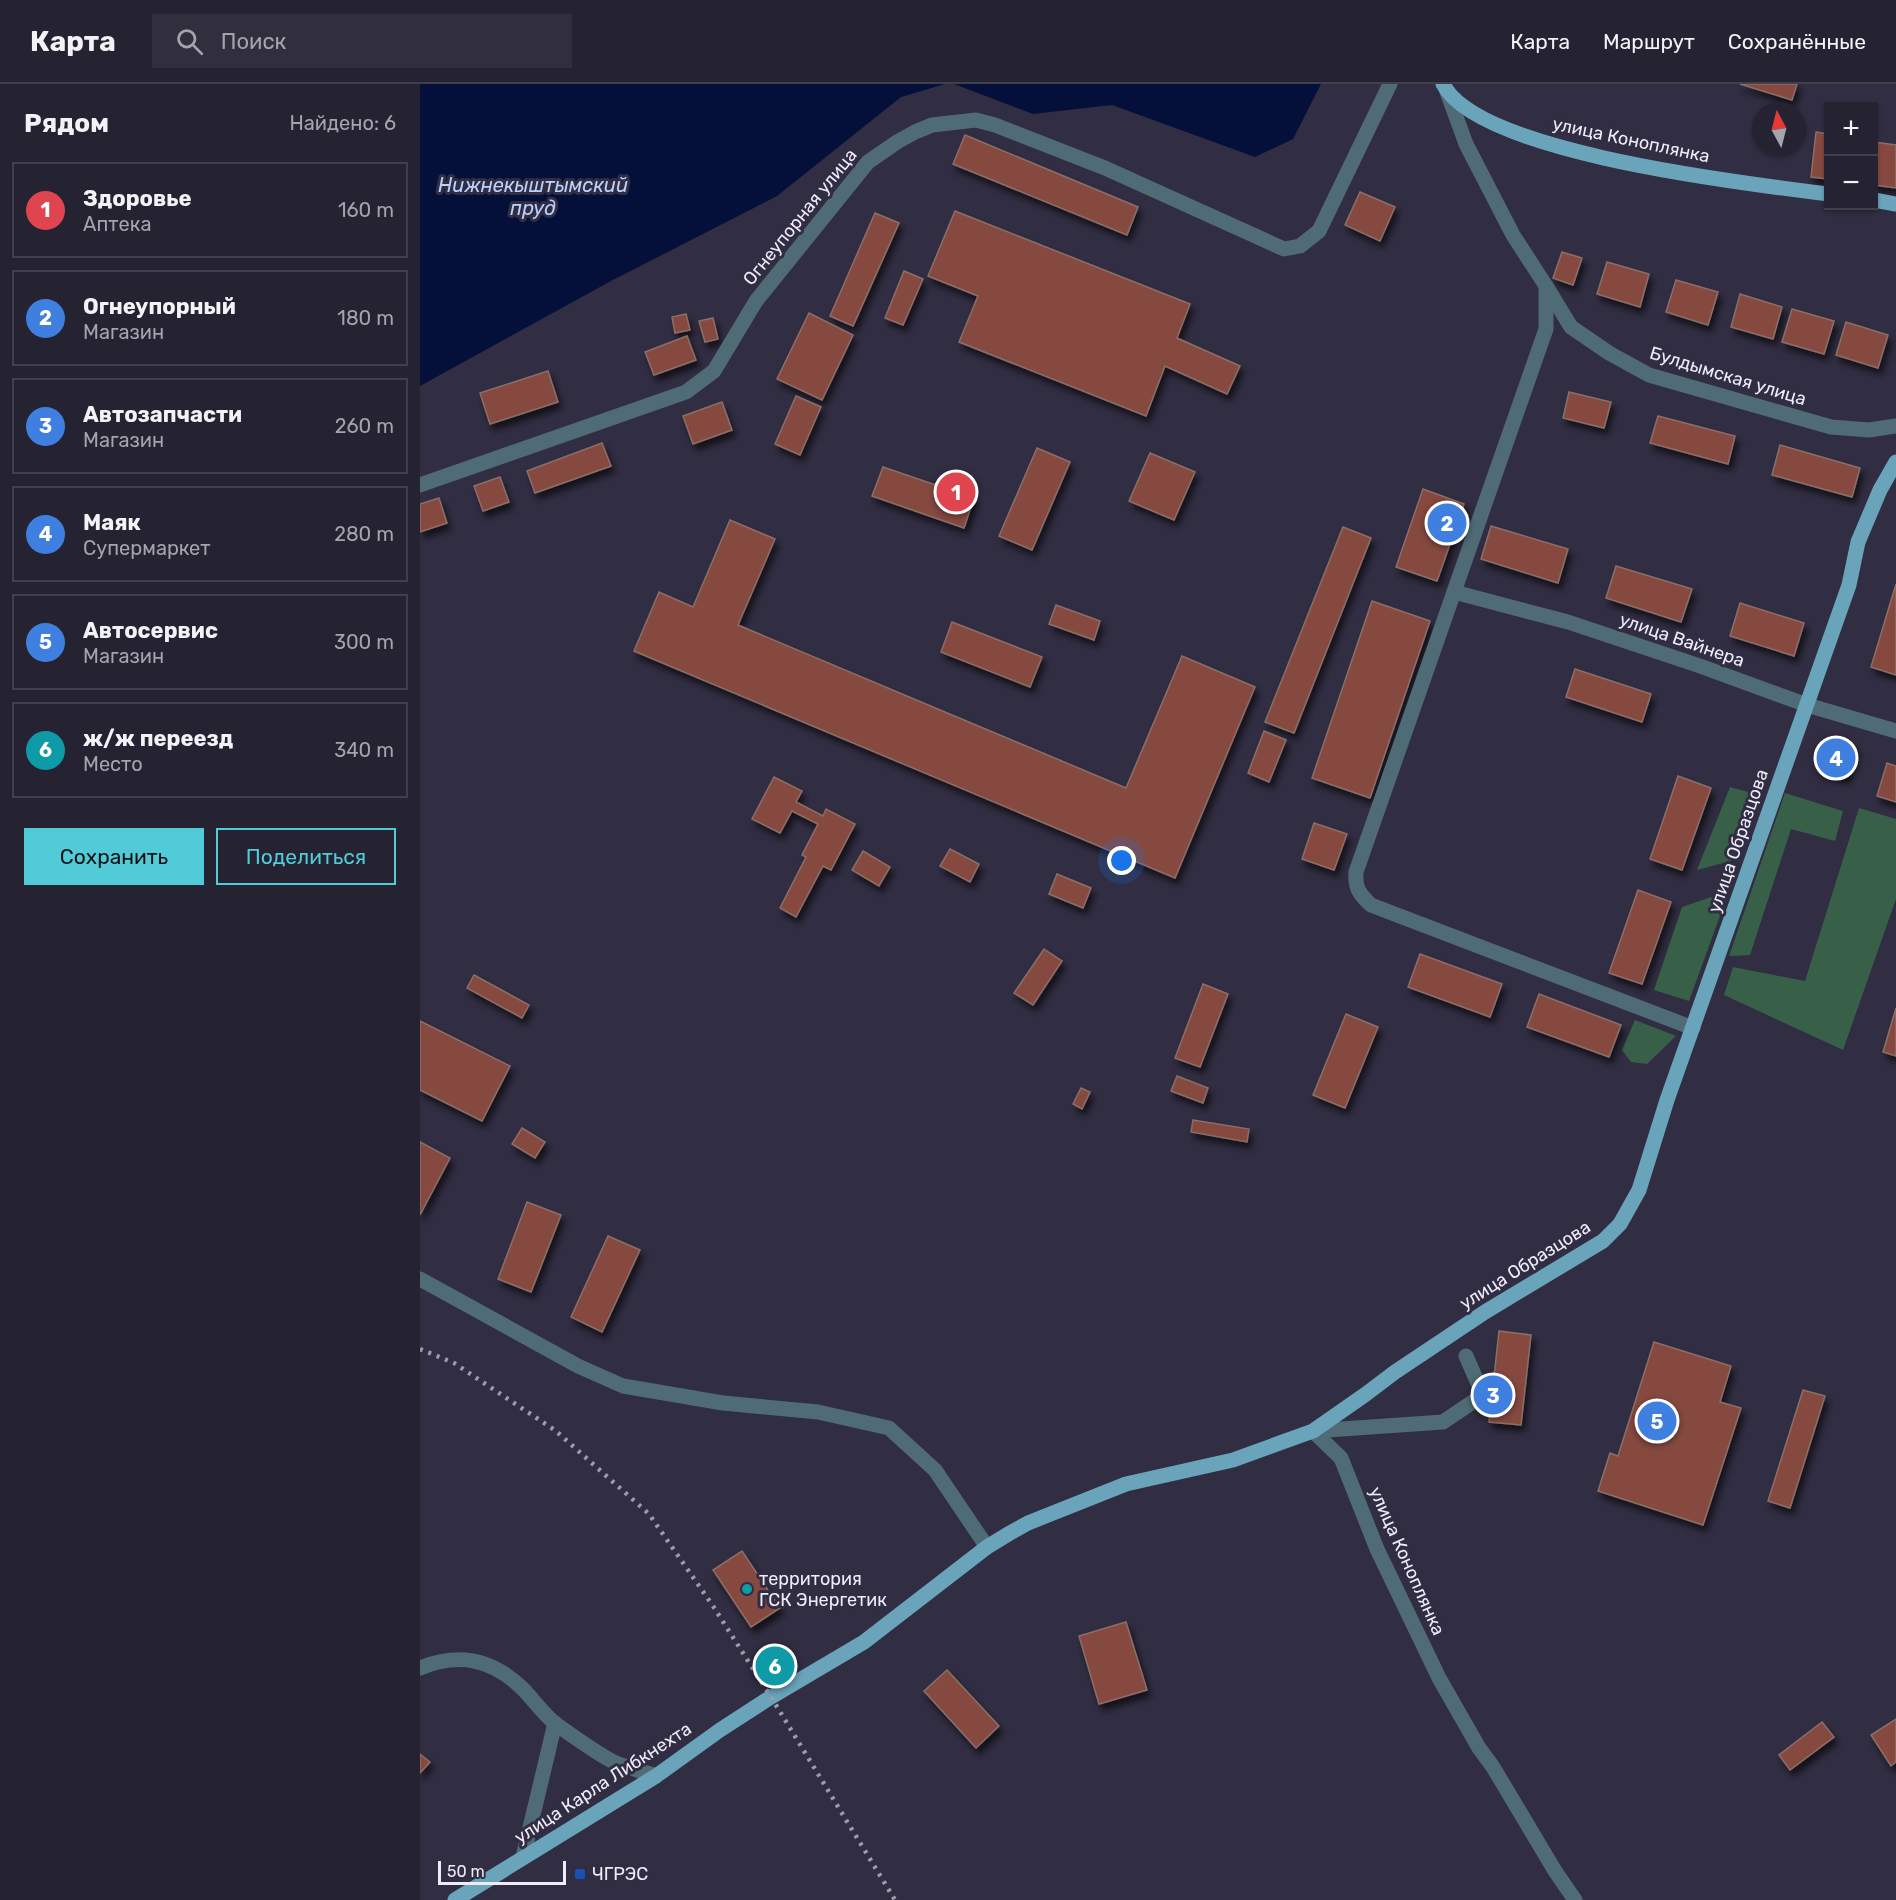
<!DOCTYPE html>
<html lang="ru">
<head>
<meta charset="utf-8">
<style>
  body { margin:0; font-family:Rubik,sans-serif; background:#312f3e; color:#f1f3f6 }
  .controls { position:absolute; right:18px; top:18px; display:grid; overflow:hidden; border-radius:0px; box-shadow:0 2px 4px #0004 }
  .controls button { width:54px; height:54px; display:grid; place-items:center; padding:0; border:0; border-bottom:2px solid #423f4d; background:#252232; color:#f1f3f6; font:30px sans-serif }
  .compass { position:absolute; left:1332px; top:18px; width:54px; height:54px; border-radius:50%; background:#252232; box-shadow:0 2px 4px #0004; rotate:353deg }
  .scale { position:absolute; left:18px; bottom:15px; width:128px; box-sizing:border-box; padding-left:6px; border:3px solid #eeecfa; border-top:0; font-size:16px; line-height:21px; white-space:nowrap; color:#eeecfa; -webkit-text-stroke:4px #312d42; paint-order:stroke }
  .you { position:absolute; left:702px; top:777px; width:21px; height:21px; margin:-15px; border:4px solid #fff; border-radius:50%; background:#1a73e8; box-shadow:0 0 0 9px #1a73e833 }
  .badge { display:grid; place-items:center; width:39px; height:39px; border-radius:50%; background:#52cbd9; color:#fff; font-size:20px; font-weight:700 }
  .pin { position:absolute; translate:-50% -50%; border:3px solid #fff; box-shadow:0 2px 6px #0006 }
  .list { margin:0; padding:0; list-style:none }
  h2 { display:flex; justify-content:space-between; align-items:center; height:78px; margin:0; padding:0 24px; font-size:26px }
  h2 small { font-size:20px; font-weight:400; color:#a3a4ac }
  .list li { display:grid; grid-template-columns:39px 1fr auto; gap:18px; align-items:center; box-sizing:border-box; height:96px; margin:0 12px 12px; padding:0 12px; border:2px solid #423f4d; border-radius:0px }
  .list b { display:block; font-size:22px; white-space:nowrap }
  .list p { margin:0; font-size:20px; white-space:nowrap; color:#a3a4ac }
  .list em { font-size:20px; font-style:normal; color:#a3a4ac }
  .actions { display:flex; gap:12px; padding:18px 24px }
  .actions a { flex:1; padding:14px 0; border:2px solid #52cbd9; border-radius:0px; text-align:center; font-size:21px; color:#52cbd9 }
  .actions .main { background:#52cbd9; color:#111 }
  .icon { flex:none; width:33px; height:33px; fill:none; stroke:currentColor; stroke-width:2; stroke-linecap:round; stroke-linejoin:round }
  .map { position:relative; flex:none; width:1476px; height:1816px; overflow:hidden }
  header { display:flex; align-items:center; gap:36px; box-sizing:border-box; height:84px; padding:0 30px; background:#252232; border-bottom:2px solid #423f4d }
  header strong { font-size:28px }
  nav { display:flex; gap:33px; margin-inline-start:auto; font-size:21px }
  .search { width:420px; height:54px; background:#312f3e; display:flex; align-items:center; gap:15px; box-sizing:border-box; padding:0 21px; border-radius:0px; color:#a3a4ac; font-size:22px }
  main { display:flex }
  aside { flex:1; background:#252232 }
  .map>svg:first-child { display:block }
  .green { fill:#386048 }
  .water { fill:#04103a }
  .building { fill:#854a3f; stroke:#8b6e68; stroke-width:1.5; filter:url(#shadow) }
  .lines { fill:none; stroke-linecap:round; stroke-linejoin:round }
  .minor { stroke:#4f6b76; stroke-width:15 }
  .major { stroke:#69a4bb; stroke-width:15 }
  .rail { stroke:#9d9bac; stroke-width:4.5; stroke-dasharray:3 6; stroke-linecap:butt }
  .culture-dot { fill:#0f9aa8; stroke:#312d42; stroke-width:2 }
  .transit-dot { fill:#1a4fb4; stroke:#312d42; stroke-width:2 }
  .labels { text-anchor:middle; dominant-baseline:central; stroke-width:6; stroke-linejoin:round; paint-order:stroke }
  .street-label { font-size:18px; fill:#eeecfa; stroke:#312d42 }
  .poi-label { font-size:18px; fill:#eeecfa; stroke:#312d42; text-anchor:start }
  .water-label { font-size:20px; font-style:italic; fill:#bbd1fe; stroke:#312d42 }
</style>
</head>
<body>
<header>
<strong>Карта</strong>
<div class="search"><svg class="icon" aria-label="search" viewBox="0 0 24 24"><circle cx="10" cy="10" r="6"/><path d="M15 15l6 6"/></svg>Поиск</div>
<nav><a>Карта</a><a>Маршрут</a><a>Сохранённые</a></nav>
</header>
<main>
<aside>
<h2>Рядом<small>Найдено: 6</small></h2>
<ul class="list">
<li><span class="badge" style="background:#e0444e">1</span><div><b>Здоровье</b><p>Аптека</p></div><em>160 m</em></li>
<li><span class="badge" style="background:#3f7fe0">2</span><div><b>Огнеупорный</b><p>Магазин</p></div><em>180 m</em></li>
<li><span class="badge" style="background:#3f7fe0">3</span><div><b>Автозапчасти</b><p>Магазин</p></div><em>260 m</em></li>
<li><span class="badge" style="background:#3f7fe0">4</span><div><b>Маяк</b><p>Супермаркет</p></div><em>280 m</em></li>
<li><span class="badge" style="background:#3f7fe0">5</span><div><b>Автосервис</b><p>Магазин</p></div><em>300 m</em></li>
<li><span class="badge" style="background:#0f9aa8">6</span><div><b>ж/ж переезд</b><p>Место</p></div><em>340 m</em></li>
</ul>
<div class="actions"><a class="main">Сохранить</a><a>Поделиться</a></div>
</aside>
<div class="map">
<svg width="1476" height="1816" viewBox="0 0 1476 1816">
  <defs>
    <filter id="shadow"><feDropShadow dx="3.5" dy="6" stdDeviation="3" flood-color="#0009"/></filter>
  </defs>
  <rect width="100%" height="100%" fill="#312d42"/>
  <g class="green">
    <path d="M1310 703 1339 711 1315 776 1277 786Z"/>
    <path d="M1365 709 1423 727 1415 757 1371 745 1330 871 1309 872Z"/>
    <path d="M1439 724 1476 735V815L1423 966 1304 911 1313 883 1385 897Z"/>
    <path d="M1309 807 1269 917 1234 906 1262 823Z"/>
    <path d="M1215 936 1256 952 1227 980 1211 978 1202 966Z"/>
  </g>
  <g class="water">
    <path d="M0 0H525L481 13 357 112 191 197 0 302Z"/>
    <path d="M534 0H901L873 55 835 73 692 21 613 30Z"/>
  </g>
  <g class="building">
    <path d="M1320 0H1377L1372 16Z"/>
    <path d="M1396 48 1408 50V95L1391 93Z"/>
    <path d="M545 51 718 123 707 151 533 80Z"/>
    <path d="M1454 58 1476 61V104L1454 101Z"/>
    <path d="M940 108 975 123 960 157 925 141Z"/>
    <path d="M535 127 770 220 757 254 820 282 807 310 745 282 726 332 539 258 558 212 508 192Z"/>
    <path d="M455 129 479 139 433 242 410 232Z"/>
    <path d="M1142 168 1162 174 1153 201 1133 194Z"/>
    <path d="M1187 178 1229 190 1220 223 1177 210Z"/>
    <path d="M484 187 503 195 483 241 465 234Z"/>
    <path d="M1256 196 1298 208 1288 241 1246 228Z"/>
    <path d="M1320 210 1362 223 1353 255 1311 243Z"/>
    <path d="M1372 225 1414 237 1404 270 1362 258Z"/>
    <path d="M389 229 433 251 402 316 357 295Z"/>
    <path d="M266 230 270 246 255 249 252 233Z"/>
    <path d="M293 234 298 255 285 258 279 237Z"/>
    <path d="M1426 238 1468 251 1458 284 1416 271Z"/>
    <path d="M267 252 276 276 234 291 225 268Z"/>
    <path d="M128 287 138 318 70 340 60 309Z"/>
    <path d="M1149 308 1191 318 1184 344 1143 334Z"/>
    <path d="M376 312 401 323 380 371 355 360Z"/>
    <path d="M302 318 312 346 273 360 263 332Z"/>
    <path d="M1238 332 1315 352 1308 380 1230 359Z"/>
    <path d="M182 359 191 382 115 409 107 387Z"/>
    <path d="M1360 361 1440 384 1432 413 1352 391Z"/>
    <path d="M617 364 650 378 612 466 579 452Z"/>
    <path d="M730 369 775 388 754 436 709 417Z"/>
    <path d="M463 383 554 414 544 444 452 412Z"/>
    <path d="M80 393 89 418 63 427 54 402Z"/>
    <path d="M1003 405 1044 420 1017 497 976 483Z"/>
    <path d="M19 414 27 439 0 448V420Z"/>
    <path d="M310 436 355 455 318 541 706 704 762 572 835 603 755 794 214 567 239 508 273 523Z"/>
    <path d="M1071 442 1148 465 1138 499 1061 475Z"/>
    <path d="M923 443 951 454 874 649 845 638Z"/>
    <path d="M1196 482 1272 505 1261 538 1186 514Z"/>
    <path d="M1476 500V591L1451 583Z"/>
    <path d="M952 517 1010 537 950 714 892 694Z"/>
    <path d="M1320 519 1384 539 1374 572 1310 552Z"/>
    <path d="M636 521 680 537 674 556 629 540Z"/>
    <path d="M532 538 622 573 610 603 521 568Z"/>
    <path d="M1155 585 1231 610 1222 638 1146 613Z"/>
    <path d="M844 647 866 656 849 698 828 689Z"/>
    <path d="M1411 656 1435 663 1426 693 1402 685Z"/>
    <path d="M1467 679 1476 682V718L1457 712Z"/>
    <path d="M1258 692 1291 704 1262 786 1230 775Z"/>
    <path d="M354 693 382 707 376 718 403 732 406 725 435 740 411 786 403 782 376 833 360 824 386 773 382 771 398 740 372 727 360 749 332 735Z"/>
    <path d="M894 739 927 750 914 786 882 775Z"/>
    <path d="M530 765 559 780 550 798 520 782Z"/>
    <path d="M443 767 470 783 459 802 432 786Z"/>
    <path d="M637 790 671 804 663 824 629 810Z"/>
    <path d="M1218 806 1251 818 1222 900 1189 889Z"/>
    <path d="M624 865 642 877 613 921 594 909Z"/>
    <path d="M1000 870 1082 900 1070 933 988 903Z"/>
    <path d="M54 891 109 921 102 934 47 904Z"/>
    <path d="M783 900 808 910 780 983 755 974Z"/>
    <path d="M1119 910 1201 941 1189 973 1107 943Z"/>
    <path d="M1476 924V972L1463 968Z"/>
    <path d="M926 930 958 943 925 1024 893 1011Z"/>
    <path d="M0 937 90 982 62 1037 0 1006Z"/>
    <path d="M757 992 788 1004 783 1019 751 1007Z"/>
    <path d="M661 1004 670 1008 662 1025 653 1020Z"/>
    <path d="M773 1036 829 1045 827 1058 771 1048Z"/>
    <path d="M102 1044 125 1058 115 1074 92 1060Z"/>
    <path d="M0 1058 30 1074 0 1131Z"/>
    <path d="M107 1118 141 1131 111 1208 78 1195Z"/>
    <path d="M188 1152 220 1166 182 1248 151 1233Z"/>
    <path d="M1079 1247 1111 1251 1101 1341 1069 1338Z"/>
    <path d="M1234 1258 1311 1282 1300 1318 1321 1324 1283 1441 1178 1407 1190 1369 1198 1372Z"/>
    <path d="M1383 1306 1405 1312 1370 1424 1348 1417Z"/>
    <path d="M322 1467 360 1524 331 1543 293 1486Z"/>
    <path d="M706 1538 727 1606 679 1620 659 1552Z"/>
    <path d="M356 1570 366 1585 353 1593 344 1579Z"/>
    <path d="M527 1586 579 1642 556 1664 504 1607Z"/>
    <path d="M1476 1635V1678L1471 1682 1451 1651Z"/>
    <path d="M1402 1638 1414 1653 1370 1686 1359 1671Z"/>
    <path d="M0 1670 10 1678 0 1689Z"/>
  </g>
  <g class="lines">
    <g class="minor">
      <path d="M1027 8 1046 60 1093 151 1126 202V245L936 788C935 804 939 810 951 821L1273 944"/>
      <path d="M1126 202 1151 243 1189 269 1229 291 1411 343 1449 346 1476 342"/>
      <path d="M0 401 266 308 294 287 336 217 448 78 477 58 495 48 512 41 556 36 575 41 685 84 864 165 880 162 899 147 970 0"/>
      <path d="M1034 508 1148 538 1280 582 1387 621 1476 647"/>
      <path d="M0 1195 158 1282 203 1302 303 1319 398 1328 469 1344 515 1386 567 1463"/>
      <path d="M1046 1272 1063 1311 1023 1338 893 1347 921 1374 957 1465 1019 1594 1059 1664 1073 1683 1135 1787 1155 1816"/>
      <path d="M0 1584C39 1568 72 1575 102 1604 114 1616 124 1631 137 1641 152 1651 180 1672 196 1679 209 1684 222 1687 236 1692"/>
      <path d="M103 1773 135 1639"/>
    </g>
    <g class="major">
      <path d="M1023 0C1058 70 1331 100 1408 110"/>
      <path d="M1454 116 1476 120"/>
      <path d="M35 1816 236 1692 300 1646 351 1613 444 1558 567 1463 590 1449 608 1439 706 1400 813 1376 893 1347 946 1310 975 1288 1065 1228 1183 1157 1200 1140 1219 1106 1247 1016 1429 501 1438 458 1460 406 1476 378"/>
    </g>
    <path class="rail" d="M0 1265 34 1279 136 1347 229 1430 293 1522 351 1613 475 1816"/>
  </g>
  <circle class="culture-dot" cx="327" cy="1505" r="6"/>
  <rect class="transit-dot" x="154" y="1784" width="12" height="12" rx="3"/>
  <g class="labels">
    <g class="street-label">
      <text transform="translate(1211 56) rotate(12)">улица Коноплянка</text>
      <text transform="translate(380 133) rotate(-51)">Огнеупорная улица</text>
      <text transform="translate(1308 292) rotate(17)">Булдымская улица</text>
      <text transform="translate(1262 556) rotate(19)">улица Вайнера</text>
      <text transform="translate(1318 757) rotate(-71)">улица Образцова</text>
      <text transform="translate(1105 1181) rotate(-32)">улица Образцова</text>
      <text transform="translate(987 1477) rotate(66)">улица Коноплянка</text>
      <text transform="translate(183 1699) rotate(-33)">улица Карла Либкнехта</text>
    </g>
    <g class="poi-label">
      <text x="339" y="1495">территория<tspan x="339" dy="21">ГСК Энергетик</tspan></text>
      <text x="172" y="1790">ЧГРЭС</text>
    </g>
    <g class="water-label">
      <text x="113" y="101">Нижнекыштымский<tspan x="113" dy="23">пруд</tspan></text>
    </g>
  </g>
</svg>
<div class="controls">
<button>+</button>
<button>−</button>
</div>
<svg class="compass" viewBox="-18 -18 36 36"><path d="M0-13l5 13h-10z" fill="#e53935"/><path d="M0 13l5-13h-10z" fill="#a3a4ac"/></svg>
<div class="scale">50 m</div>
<div class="you"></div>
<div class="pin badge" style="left:536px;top:408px;background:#e0444e">1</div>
<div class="pin badge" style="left:1027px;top:439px;background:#3f7fe0">2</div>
<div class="pin badge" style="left:1073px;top:1311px;background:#3f7fe0">3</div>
<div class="pin badge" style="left:1416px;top:674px;background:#3f7fe0">4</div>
<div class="pin badge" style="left:1237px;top:1337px;background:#3f7fe0">5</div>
<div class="pin badge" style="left:355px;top:1582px;background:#0f9aa8">6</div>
</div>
</main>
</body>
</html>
